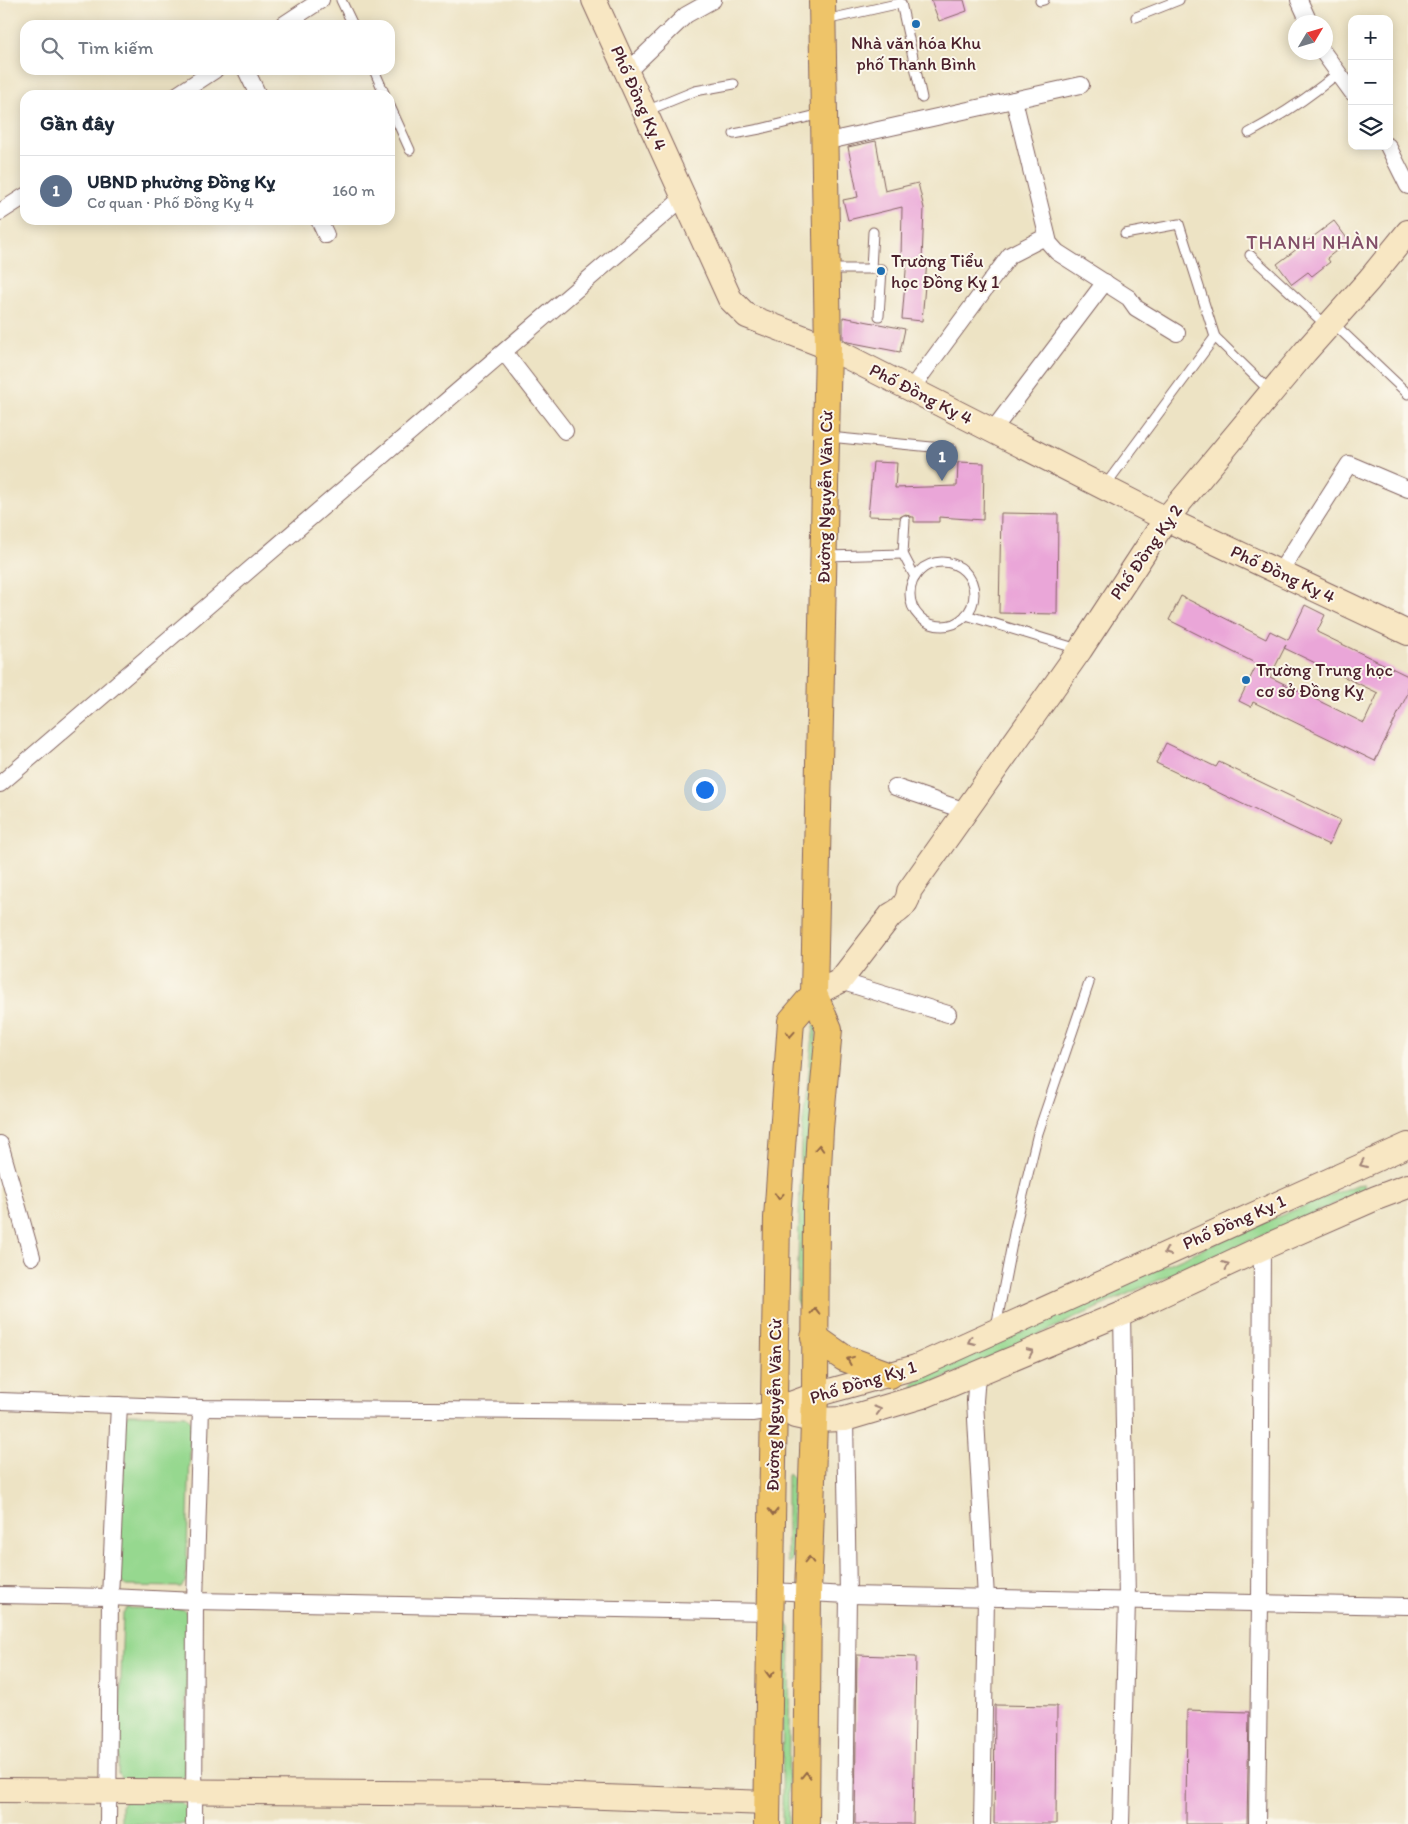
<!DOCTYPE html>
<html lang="vi">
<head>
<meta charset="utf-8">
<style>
  body { margin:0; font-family:Itim,sans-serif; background:#f2f2f3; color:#1f2937 }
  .controls { position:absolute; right:15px; top:15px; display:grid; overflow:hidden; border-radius:10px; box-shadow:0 2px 12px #0003 }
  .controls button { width:45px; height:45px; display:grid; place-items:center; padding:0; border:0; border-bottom:1px solid #e0e1e3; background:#fff; color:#1f2937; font:25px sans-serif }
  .compass { position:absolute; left:1288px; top:15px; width:45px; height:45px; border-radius:50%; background:#fff; box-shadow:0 2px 12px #0003; rotate:52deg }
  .you { position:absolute; left:704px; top:789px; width:18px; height:18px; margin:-12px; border:4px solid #fff; border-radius:50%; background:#1a73e8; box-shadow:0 0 0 8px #1a73e833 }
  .badge { display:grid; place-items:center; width:32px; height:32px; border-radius:50%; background:#1f6fb2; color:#fff; font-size:16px; font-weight:700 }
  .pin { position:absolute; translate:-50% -41px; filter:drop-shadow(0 1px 2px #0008) }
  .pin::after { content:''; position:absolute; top:26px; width:18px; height:15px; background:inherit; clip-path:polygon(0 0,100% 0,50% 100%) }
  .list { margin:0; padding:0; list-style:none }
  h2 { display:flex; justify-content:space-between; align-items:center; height:65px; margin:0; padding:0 20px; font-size:21px }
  h2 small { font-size:16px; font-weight:400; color:#747a83 }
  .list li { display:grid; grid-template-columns:32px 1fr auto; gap:15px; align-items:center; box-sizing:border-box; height:70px; padding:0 20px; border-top:1px solid #e0e1e3 }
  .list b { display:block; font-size:19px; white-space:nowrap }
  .list p { margin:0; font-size:16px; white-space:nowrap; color:#747a83 }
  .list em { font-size:16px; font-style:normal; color:#747a83 }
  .icon { flex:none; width:28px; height:28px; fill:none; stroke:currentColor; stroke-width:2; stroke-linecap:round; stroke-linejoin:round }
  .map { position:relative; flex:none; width:1408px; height:1824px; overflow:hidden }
  .search { position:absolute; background:#fff; box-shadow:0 2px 12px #0003; left:20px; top:20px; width:375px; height:55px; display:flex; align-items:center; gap:12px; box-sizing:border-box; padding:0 18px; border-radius:15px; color:#747a83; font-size:19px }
  .panel { position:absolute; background:#fff; box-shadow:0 2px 12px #0003; left:20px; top:90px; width:375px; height:135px; border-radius:15px }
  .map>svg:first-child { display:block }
  .green { fill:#96d88f; stroke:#707c5d }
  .building { fill:#eaa6d8; fill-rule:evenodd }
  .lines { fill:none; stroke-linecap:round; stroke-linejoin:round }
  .lane-casing { stroke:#836461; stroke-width:11 }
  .street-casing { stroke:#836461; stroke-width:18 }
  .secondary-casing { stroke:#836461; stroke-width:26 }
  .primary-casing { stroke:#836461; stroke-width:28 }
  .lane { stroke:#fff; stroke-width:9 }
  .street { stroke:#fff; stroke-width:16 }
  .secondary { stroke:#f8e7c3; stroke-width:24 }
  .primary { stroke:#eec469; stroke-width:26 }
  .oneway { stroke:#946947 }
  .oneway2 { stroke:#a18377 }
  .poi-dot { fill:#1f6fb2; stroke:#fbf7ec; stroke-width:2 }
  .labels { text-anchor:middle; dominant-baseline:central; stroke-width:4; stroke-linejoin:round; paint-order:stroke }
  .poi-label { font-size:18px; fill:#4a1f2b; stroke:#fbf7ec; text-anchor:start }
  .street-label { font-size:18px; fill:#4a1f2b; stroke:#fbf7ec }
  .quarter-label { font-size:20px; letter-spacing:1px; fill:#824e68; stroke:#fbf7ec }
</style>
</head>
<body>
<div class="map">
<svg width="1408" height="1824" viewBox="0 0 1408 1824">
  <rect width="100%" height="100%" fill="#fbf7ec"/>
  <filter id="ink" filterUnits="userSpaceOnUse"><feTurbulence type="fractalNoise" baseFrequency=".02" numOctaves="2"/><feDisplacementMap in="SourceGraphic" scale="10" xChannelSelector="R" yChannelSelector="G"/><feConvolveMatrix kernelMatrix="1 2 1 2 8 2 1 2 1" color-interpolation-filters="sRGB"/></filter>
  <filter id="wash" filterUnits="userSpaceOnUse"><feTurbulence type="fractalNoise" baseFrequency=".0096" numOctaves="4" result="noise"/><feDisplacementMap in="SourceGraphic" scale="20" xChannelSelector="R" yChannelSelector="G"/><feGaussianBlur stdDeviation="1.12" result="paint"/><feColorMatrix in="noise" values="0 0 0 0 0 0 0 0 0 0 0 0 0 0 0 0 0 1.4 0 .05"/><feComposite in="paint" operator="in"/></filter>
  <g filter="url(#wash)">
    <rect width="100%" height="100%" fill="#ede3c4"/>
    <g class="green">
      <path d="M817 1022 803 1308 800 1309 797 1302 801 1139 814 1026Z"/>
      <path d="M1364 1184 1365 1189 1362 1192 1136 1290 926 1386 913 1387V1384L918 1380 1144 1275 1248 1229 1356 1185Z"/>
      <path d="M129 1414 185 1415 191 1421 186 1581 181 1587 126 1586 119 1580 124 1420Z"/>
      <path d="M788 1474 793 1479 792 1561 788 1563 787 1560V1476Z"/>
      <path d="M127 1608 183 1609 189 1615 184 1775 180 1781 125 1780 118 1774 123 1614Z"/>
      <path d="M787 1623 790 1628 788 1824H782L783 1627Z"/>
      <path d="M125 1801 181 1802 187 1808V1824H121V1806Z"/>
    </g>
    <g id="blocks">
      <g class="building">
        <path d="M931 0H964L967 11 939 21Z"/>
        <path d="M876 141 885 191 918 183 924 208 922 261H927L922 321 902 319 907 259H901L902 207 848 220 843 200 858 197 848 147Z"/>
        <path d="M1334 221 1349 241 1327 258 1330 262 1312 276 1308 272 1292 284 1277 264Z"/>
        <path d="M843 317 905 329 900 352 848 342 843 339Z"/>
        <path d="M873 462 897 463 895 488 957 486 958 462 984 463 983 520 939 517V522H914V517H911L906 514 900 517 868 516Z"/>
        <path d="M1001 513 1058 514 1057 614 999 613Z"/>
        <path d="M1181 596 1266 639 1270 631 1288 640 1305 605 1325 615 1317 632 1408 676V693L1375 761 1253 702 1251 707 1239 701 1257 664 1169 620ZM1286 645 1284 648 1378 693 1364 723 1270 677Z"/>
        <path d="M1166 743 1216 767 1219 762 1340 820 1329 845 1156 763Z"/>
        <path d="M857 1655 916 1657 913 1824H855Z"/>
        <path d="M995 1705 1057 1706 1056 1824H994Z"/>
        <path d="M1187 1710 1249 1712 1247 1824H1186Z"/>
      </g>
    </g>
  </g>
  <g filter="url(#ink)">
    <use href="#blocks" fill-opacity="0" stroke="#836461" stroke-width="1"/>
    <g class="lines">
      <defs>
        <g id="lane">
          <path d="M341 0 353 25"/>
          <path d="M1040 1 1044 0"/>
          <path d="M1136 17 1179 0"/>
          <path d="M825 20 901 3 922 98"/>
          <path d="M374 70 385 95"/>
          <path d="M390 106 410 150"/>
          <path d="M646 111 695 91 734 84"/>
          <path d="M1249 133C1282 115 1310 97 1338 73"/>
          <path d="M734 134 760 129 821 114"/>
          <path d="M1125 234 1179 224 1215 337 1270 391"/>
          <path d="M1250 255 1327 326"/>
          <path d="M829 269H882L879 316"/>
          <path d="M871 269 873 232"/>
          <path d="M1332 322 1408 394"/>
          <path d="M829 437 952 449"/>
          <path d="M1104 487 1215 337"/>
          <path d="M903 554 915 577"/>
          <path d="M826 556 903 554 905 520"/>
          <circle cx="942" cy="594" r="32"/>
          <path d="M966 615 1078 649"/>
          <path d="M996 1327 1015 1228 1038 1133 1089 983"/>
        </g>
        <g id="street">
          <path d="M1299 0 1309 22"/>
          <path d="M283 25 321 0"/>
          <path d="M1323 52 1352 92"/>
          <path d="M246 70 258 95"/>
          <path d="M627 72 686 15 713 0"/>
          <path d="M177 95 215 70"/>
          <path d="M1014 100 1049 243 1057 252 1129 298 1136 308 1177 333"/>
          <path d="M824 142 1081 85"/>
          <path d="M1388 146 1408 186"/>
          <path d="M0 212 25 196"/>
          <path d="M319 220 326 235"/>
          <path d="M504 352 565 431"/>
          <path d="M911 389 1010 255 1047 236"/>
          <path d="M993 430 1105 282"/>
          <path d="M1280 572 1349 464 1408 489"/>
          <path d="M0 784 684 197"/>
          <path d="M895 787 966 811"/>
          <path d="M840 981 948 1014"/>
          <path d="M0 1144 32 1257"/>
          <path d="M977 1375 975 1401 986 1598 982 1824"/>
          <path d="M0 1401 201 1408 752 1413 774 1410"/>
          <path d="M771 1591 848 1595 1408 1606"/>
          <path d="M0 1595 110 1597 195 1601 771 1612"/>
          <path d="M108 1824 110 1597 119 1405"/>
          <path d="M194 1824 195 1601 201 1408"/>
          <path d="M845 1824 848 1595 845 1419"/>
          <path d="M1121 1824 1127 1600 1122 1313"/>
          <path d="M1257 1824 1260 1603 1262 1248"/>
        </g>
        <g id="secondary">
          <path d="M594 0 730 299 747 316 828 347 1166 519 1408 633"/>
          <path d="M814 994 840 981 891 915C900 911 909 902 909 891L1080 650 1166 519 1305 352 1369 280 1408 232"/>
          <path d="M774 1410 815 1395 916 1367 1408 1145"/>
          <path d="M795 1416 813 1420 845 1419 926 1395 1122 1313 1262 1248 1376 1198 1408 1186"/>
          <path d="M0 1790 522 1794 767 1803"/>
        </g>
        <g id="primary">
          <path d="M814 1337 844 1358 890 1375"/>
          <path d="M767 1824 777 1218 791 1021 814 994"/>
          <path d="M806 1824 808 1593 815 1395 816 1207 820 1129 829 1029 814 994 828 347 822 0"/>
        </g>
      </defs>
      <use href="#lane" class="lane-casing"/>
      <use href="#street" class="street-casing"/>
      <use href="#secondary" class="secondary-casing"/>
      <use href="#primary" class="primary-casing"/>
      <use href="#lane" class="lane"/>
      <use href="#street" class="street"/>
      <use href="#secondary" class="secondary"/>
      <use href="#primary" class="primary"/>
    </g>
    <defs><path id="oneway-chevron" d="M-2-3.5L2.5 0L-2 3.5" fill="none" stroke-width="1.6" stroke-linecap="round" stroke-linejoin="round" transform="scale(1.25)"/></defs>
    <g class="oneway">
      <use href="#oneway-chevron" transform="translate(790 1034) rotate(94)"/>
      <use href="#oneway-chevron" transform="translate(819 1148) rotate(-87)"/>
      <use href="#oneway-chevron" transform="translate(779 1196) rotate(94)"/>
      <use href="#oneway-chevron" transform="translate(815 1311) rotate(-89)"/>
      <use href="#oneway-chevron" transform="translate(850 1360) rotate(-158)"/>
      <use href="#oneway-chevron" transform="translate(773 1512) rotate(91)"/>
      <use href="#oneway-chevron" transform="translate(809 1560) rotate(-88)"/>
      <use href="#oneway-chevron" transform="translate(770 1674) rotate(91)"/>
      <use href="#oneway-chevron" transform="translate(806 1775) rotate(-89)"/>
    </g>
    <g class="oneway2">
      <use href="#oneway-chevron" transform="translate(1363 1164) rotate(156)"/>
      <use href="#oneway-chevron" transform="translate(1167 1252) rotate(156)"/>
      <use href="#oneway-chevron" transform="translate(1226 1265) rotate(-25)"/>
      <use href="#oneway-chevron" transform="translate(971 1341) rotate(155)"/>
      <use href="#oneway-chevron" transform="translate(1030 1352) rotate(-23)"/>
      <use href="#oneway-chevron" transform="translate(878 1410) rotate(-16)"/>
    </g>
  </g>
  <g class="poi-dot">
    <circle cx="916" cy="24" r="5"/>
    <circle cx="881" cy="271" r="5"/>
    <circle cx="1246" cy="680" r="5"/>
  </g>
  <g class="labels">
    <g class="poi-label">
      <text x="916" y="43" text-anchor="middle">Nhà văn hóa Khu<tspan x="916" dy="21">phố Thanh Bình</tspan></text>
      <text x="891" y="261">Trường Tiểu<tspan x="891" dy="21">học Đồng Kỵ 1</tspan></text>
      <text x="1256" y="670">Trường Trung học<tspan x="1256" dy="21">cơ sở Đồng Kỵ</tspan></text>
    </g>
    <g class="street-label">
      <text transform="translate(639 98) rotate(66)">Phố Đồng Kỵ 4</text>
      <text transform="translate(921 394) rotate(27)">Phố Đồng Kỵ 4</text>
      <text transform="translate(825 497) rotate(-89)">Đường Nguyễn Văn Cừ</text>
      <text transform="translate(1146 552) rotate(-55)">Phố Đồng Kỵ 2</text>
      <text transform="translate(1283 574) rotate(25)">Phố Đồng Kỵ 4</text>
      <text transform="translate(1234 1222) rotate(-24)">Phố Đồng Kỵ 1</text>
      <text transform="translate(863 1382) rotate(-17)">Phố Đồng Kỵ 1</text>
      <text transform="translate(774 1405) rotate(-89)">Đường Nguyễn Văn Cừ</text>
    </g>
    <g class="quarter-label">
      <text x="1313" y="242">THANH NHÀN</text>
    </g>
  </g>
</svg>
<div class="controls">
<button>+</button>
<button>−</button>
<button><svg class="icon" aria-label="layers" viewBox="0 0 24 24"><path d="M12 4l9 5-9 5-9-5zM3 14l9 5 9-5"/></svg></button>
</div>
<svg class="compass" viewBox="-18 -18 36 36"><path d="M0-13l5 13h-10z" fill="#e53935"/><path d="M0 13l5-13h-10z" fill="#747a83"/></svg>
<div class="you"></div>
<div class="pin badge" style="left:942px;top:481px;background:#5c6f8a">1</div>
<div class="search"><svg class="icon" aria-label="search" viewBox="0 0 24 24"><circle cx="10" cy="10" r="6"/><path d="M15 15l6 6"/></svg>Tìm kiếm</div>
<section class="panel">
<h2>Gần đây<small></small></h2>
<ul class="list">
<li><span class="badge" style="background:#5c6f8a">1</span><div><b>UBND phường Đồng Kỵ</b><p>Cơ quan · Phố Đồng Kỵ 4</p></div><em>160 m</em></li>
</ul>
</section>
</div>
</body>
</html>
